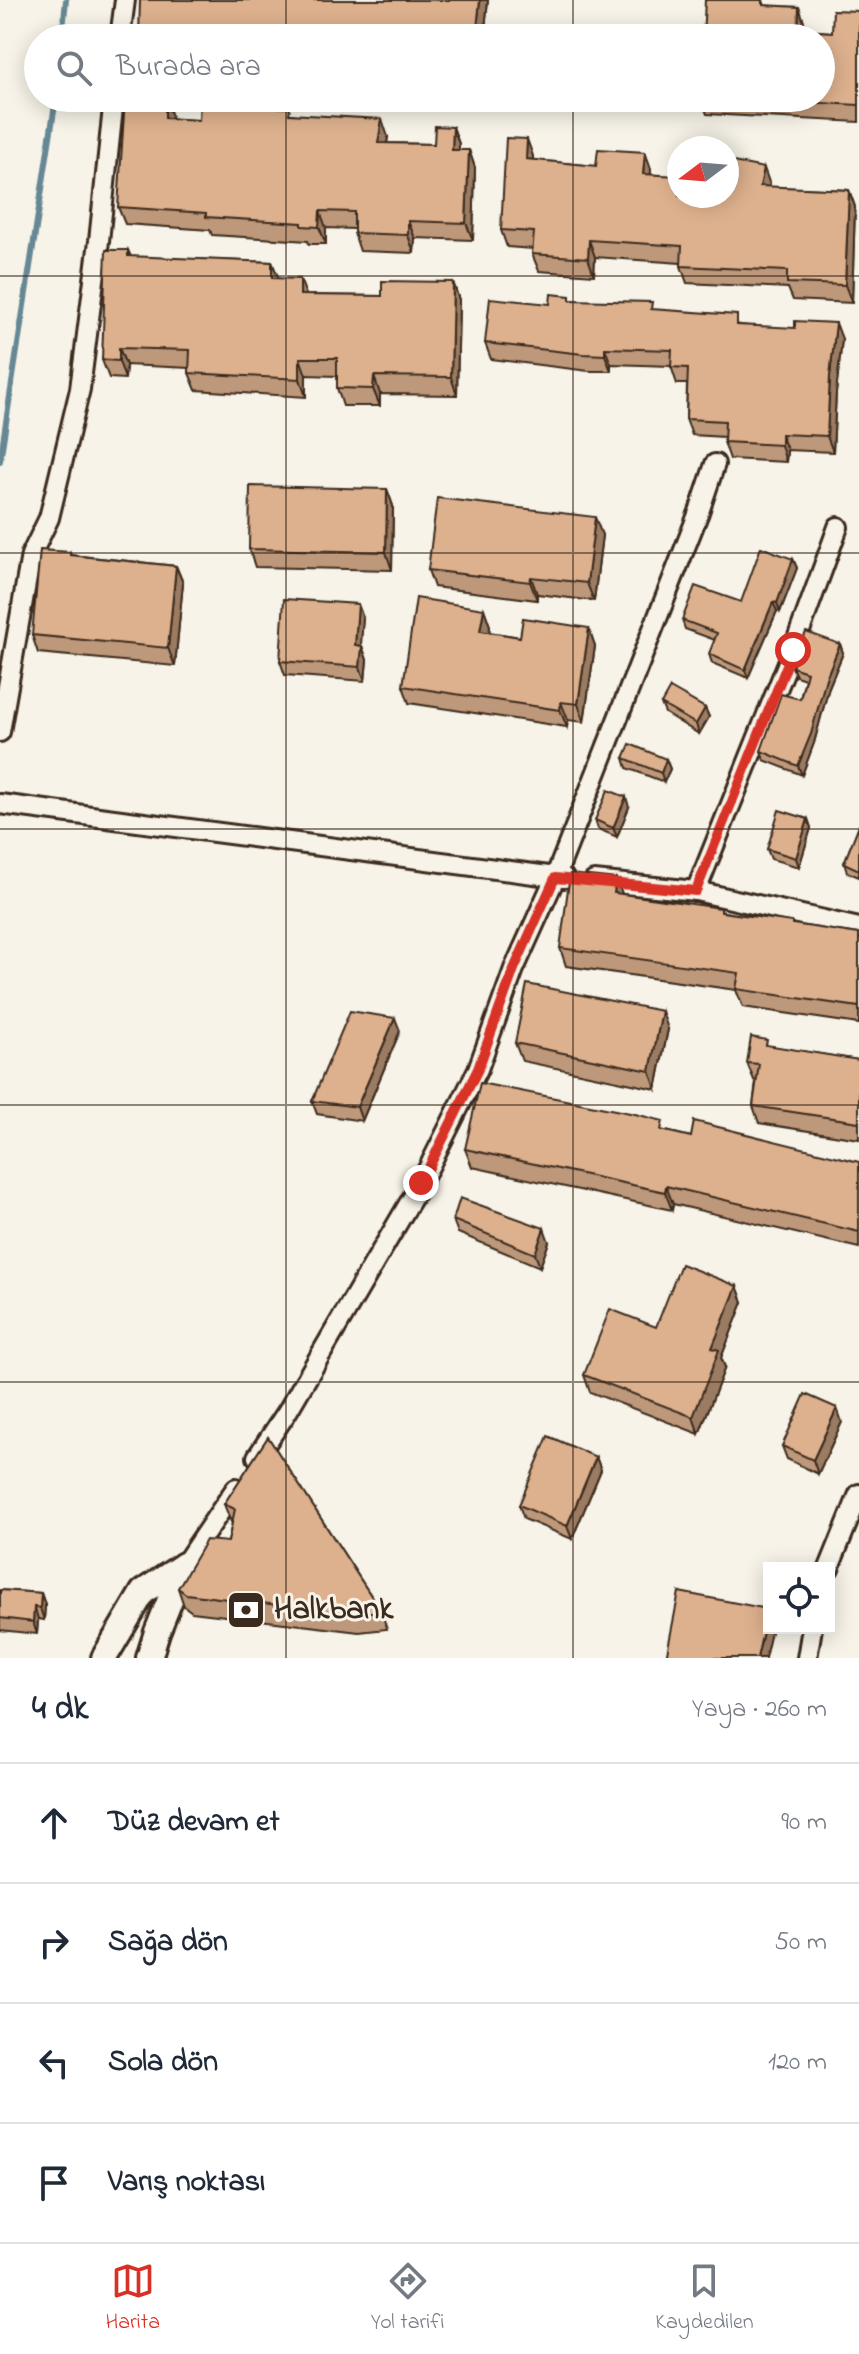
<!DOCTYPE html>
<html lang="tr">
<head>
<meta charset="utf-8">
<style>
  body { margin:0; font-family:"Indie Flower",sans-serif; background:#f6f6f7; color:#1f2937 }
  .controls { position:absolute; right:24px; bottom:24px; display:grid; overflow:hidden; border-radius:0px; box-shadow:0 4px 20px #0003 }
  .controls button { width:72px; height:72px; display:grid; place-items:center; padding:0; border:0; border-bottom:2px solid #e0e1e3; background:#fff; color:#1f2937; font:40px sans-serif }
  .compass { position:absolute; left:667px; top:136px; width:72px; height:72px; border-radius:50%; background:#fff; box-shadow:0 4px 20px #0003; rotate:254deg }
  .stop { position:absolute; width:24px; height:24px; margin:-18px; border:6px solid #d93025; border-radius:50%; background:#fff }
  .stop.end { background:#d93025; border-color:#fff; box-shadow:0 2px 8px #0008 }
  .list { margin:0; padding:0; list-style:none }
  h2 { display:flex; justify-content:space-between; align-items:center; height:104px; margin:0; padding:0 32px; font-size:34px }
  h2 small { font-size:26px; font-weight:400; color:#747a83 }
  .list li { display:grid; grid-template-columns:52px 1fr auto; gap:24px; align-items:center; box-sizing:border-box; height:120px; padding:0 32px; border-top:2px solid #e0e1e3 }
  .list b { display:block; font-size:30px; white-space:nowrap }
  .list em { font-size:26px; font-style:normal; color:#747a83 }
  .icon { flex:none; width:44px; height:44px; fill:none; stroke:currentColor; stroke-width:2; stroke-linecap:round; stroke-linejoin:round }
  .map { position:relative; flex:none; width:859px; height:1658px; overflow:hidden }
  .search { position:absolute; background:#fff; box-shadow:0 4px 20px #0003; left:24px; right:24px; top:24px; height:88px; display:flex; align-items:center; gap:20px; box-sizing:border-box; padding:0 28px; border-radius:44px; color:#747a83; font-size:30px }
  .sheet { height:584px; background:#fff }
  nav { display:flex; justify-content:space-around; align-items:center; box-sizing:border-box; height:112px; border-top:2px solid #e0e1e3; background:#fff; font-size:22px; color:#747a83 }
  nav a { display:grid; justify-items:center; gap:4px }
  nav .on { color:#d93025 }
  .map>svg:first-child { display:block }
  .lines { fill:none; stroke-linecap:round; stroke-linejoin:round }
  .stream { stroke:#668895; stroke-width:6 }
  .street-casing { stroke:#3b2a1e; stroke-width:24 }
  .secondary-casing { stroke:#3b2a1e; stroke-width:30 }
  .street { stroke:#f7f3e8; stroke-width:18 }
  .secondary { stroke:#f7f3e8; stroke-width:24 }
  .wall { fill:#be987a; stroke:#3b2a1e; stroke-width:2 }
  .shaded-wall { fill:#9b7c63; stroke:#3b2a1e; stroke-width:2 }
  .building { fill:#ddb18e; stroke:#3b2a1e; stroke-width:2 }
  .route { stroke:#d93025; stroke-width:10 }
  .grid { fill:none; stroke:#3b2a1e; stroke-width:2; stroke-opacity:0.55 }
  .labels { text-anchor:middle; dominant-baseline:central; stroke-width:6; stroke-linejoin:round; paint-order:stroke }
  .poi-label { font-size:32px; font-weight:bold; fill:#3b2a1e; stroke:#f7f3e8; text-anchor:start }
</style>
</head>
<body>
<div class="map">
<svg width="859" height="1658" viewBox="0 0 859 1658">
  <rect width="100%" height="100%" fill="#f7f3e8"/>
  <filter id="ink" filterUnits="userSpaceOnUse"><feTurbulence type="fractalNoise" baseFrequency=".0125" numOctaves="2"/><feDisplacementMap in="SourceGraphic" scale="16" xChannelSelector="R" yChannelSelector="G"/><feConvolveMatrix kernelMatrix="1 2 1 2 8 2 1 2 1" color-interpolation-filters="sRGB"/></filter>
  <g filter="url(#ink)">
    <g class="lines">
      <g class="stream">
        <path d="M62 38 66 0"/>
        <path d="M0 461 56 98"/>
      </g>
      <defs>
        <g id="street">
          <path d="M120 38 125 0"/>
          <path d="M0 732 31 555 49 518 80 389 99 241 114 98"/>
          <path d="M0 804 564 878"/>
          <path d="M594 881 696 891 859 928"/>
          <path d="M696 891 793 650 838 527"/>
          <path d="M257 1457 287 1412 421 1183 478 1069 514 969 555 878 699 512 715 464"/>
          <path d="M184 1565 236 1488"/>
          <path d="M829 1568 859 1494"/>
          <path d="M807 1658 812 1628"/>
        </g>
        <g id="secondary">
          <path d="M104 1658 143 1592 184 1565"/>
          <path d="M149 1658 157 1632 184 1565"/>
        </g>
      </defs>
      <use href="#street" class="street-casing"/>
      <use href="#secondary" class="secondary-casing"/>
      <use href="#street" class="street"/>
      <use href="#secondary" class="secondary"/>
    </g>
    <g class="wall">
      <path d="M488 0 484 38H139Z"/>
      <path d="M763 0 765 6 799 7 805 25V30L832 32 859 11V122L707 114 701 98H821L703 38Z"/>
      <path d="M165 98 172 119 199 120 292 114 388 137 387 143 434 144 453 127 459 144V150H469L475 168 473 240 415 238 414 253 360 251 354 233V229L326 228V244H309L308 241 212 235 210 230 125 224 118 207Z"/>
      <path d="M645 152 651 169 650 174 679 196 730 161 770 185V187L849 190 855 207 852 303 793 300 788 288 687 283 681 266V263L595 257 594 275 539 271 532 254 533 249 507 247 501 230 533 156V160L596 166Z"/>
      <path d="M128 250 131 257 272 262 278 278 306 295 382 296 453 282 459 300 457 395 380 394V406H343L337 388V376L306 375V397L196 390 189 373 190 368 126 365 125 379 109 378 102 360Z"/>
      <path d="M571 300 654 310 741 325 842 339 836 393 833 452 787 450 786 462 730 459 724 442V437L692 435 686 419 687 384H677L671 366 611 364V371H589L491 359 485 343 550 304Z"/>
      <path d="M387 489 393 506 392 570 255 567 249 549Z"/>
      <path d="M602 535 594 601 537 594V600L434 587 428 570Z"/>
      <path d="M70 552 71 555 176 566 183 583 175 666 38 653 32 635Z"/>
      <path d="M793 559 797 568 780 612 777 611 748 678 712 663 709 654 715 640 685 629 682 620 741 602Z"/>
      <path d="M484 609 490 626 489 632 520 637 589 628 595 646 584 722 568 720 567 727 409 703 403 686Z"/>
      <path d="M363 618 360 646H362L367 660 365 681 285 675 280 661Z"/>
      <path d="M840 644 843 653 829 687 814 743 802 775 764 760 761 751 800 699 805 679 796 676 792 667Z"/>
      <path d="M661 704 705 708 709 717 699 734 665 713Z"/>
      <path d="M624 758 666 759 670 769 664 782 627 768Z"/>
      <path d="M629 807 617 837 598 829 595 820Z"/>
      <path d="M808 819 811 828 799 867 771 859 767 849Z"/>
      <path d="M859 825V877L847 872 844 863Z"/>
      <path d="M616 879 622 894 793 924 859 934V1024L743 1007 736 990 566 966 560 948Z"/>
      <path d="M668 1029 656 1089 522 1061 515 1043Z"/>
      <path d="M400 1031 362 1121 317 1114 312 1101Z"/>
      <path d="M769 1046 859 1060V1139L759 1123 753 1106 756 1081 754 1080 747 1063Z"/>
      <path d="M666 1131 691 1137 859 1162V1248L673 1204 672 1210 472 1167 465 1149Z"/>
      <path d="M453 1220 549 1242 540 1267 458 1233Z"/>
      <path d="M737 1286 743 1302 721 1358 725 1367 699 1434 590 1392 584 1375 656 1327Z"/>
      <path d="M842 1422 818 1474 787 1459 782 1446Z"/>
      <path d="M268 1437 381 1611 387 1629 359 1632 192 1612 184 1606 178 1588 228 1542 232 1523 231 1522 224 1504Z"/>
      <path d="M596 1457 601 1470 572 1539 524 1519 519 1505Z"/>
      <path d="M0 1590 41 1593 45 1605 44 1620 38 1619 37 1634 0 1630Z"/>
    </g>
    <g class="shaded-wall">
      <path d="M480 0H488L484 38H476Z"/>
      <path d="M799 7 805 25V38L798 30Z"/>
      <path d="M165 98 172 116 171 136 165 118Z"/>
      <path d="M382 119 388 137 384 160 378 143Z"/>
      <path d="M453 127 459 144V167L452 150Z"/>
      <path d="M527 139 533 156 532 176 526 159Z"/>
      <path d="M469 150 475 168 473 240 466 223Z"/>
      <path d="M645 152 651 169 650 191 643 174Z"/>
      <path d="M764 168 770 185 767 203 760 186Z"/>
      <path d="M849 190 855 207 852 303 845 285Z"/>
      <path d="M320 211 326 228V244L319 227Z"/>
      <path d="M408 221 415 238 414 253 408 235Z"/>
      <path d="M589 240 595 257 594 275 588 258Z"/>
      <path d="M272 262 279 279 272 278Z"/>
      <path d="M300 279 307 297 300 295Z"/>
      <path d="M453 282 459 300 457 395 451 377Z"/>
      <path d="M836 323 842 339 836 393 833 452 827 436 830 376Z"/>
      <path d="M119 348 126 365 125 379 119 361Z"/>
      <path d="M605 348 611 364V371L605 355Z"/>
      <path d="M300 358 306 375V397L300 379Z"/>
      <path d="M374 376 380 394V406L373 389Z"/>
      <path d="M781 434 787 450 786 462 781 445Z"/>
      <path d="M387 489 393 506 392 570 386 552Z"/>
      <path d="M595 517 602 535 594 601 587 583Z"/>
      <path d="M793 559 797 568 780 612 777 603Z"/>
      <path d="M176 566 183 583 175 666 168 648Z"/>
      <path d="M531 577 537 594V600L530 582Z"/>
      <path d="M773 602 777 611 748 678 745 670Z"/>
      <path d="M358 604 363 618 360 659 355 645Z"/>
      <path d="M484 609 490 626 487 648 480 631Z"/>
      <path d="M589 628 595 646 584 722 578 704Z"/>
      <path d="M840 644 843 653 829 687 814 743 802 775 798 766 826 678Z"/>
      <path d="M362 646 367 660 365 681 360 667Z"/>
      <path d="M561 702 568 720 567 727 560 710Z"/>
      <path d="M705 708 709 717 699 734 696 724Z"/>
      <path d="M666 759 670 769 664 782 661 773Z"/>
      <path d="M626 797 629 807 617 837 613 828Z"/>
      <path d="M808 819 811 828 799 867 796 858Z"/>
      <path d="M616 879 623 896 614 893Z"/>
      <path d="M662 1011 668 1029 656 1089 650 1071Z"/>
      <path d="M395 1018 400 1031 362 1121 357 1107Z"/>
      <path d="M666 1186 673 1204 672 1210 665 1192Z"/>
      <path d="M544 1228 549 1242 540 1267 535 1254Z"/>
      <path d="M737 1286 743 1302 721 1358 725 1367 699 1434 693 1417 712 1348Z"/>
      <path d="M837 1408 842 1422 818 1474 813 1460Z"/>
      <path d="M596 1457 601 1470 572 1539 567 1526Z"/>
      <path d="M41 1593 45 1605 44 1620 40 1608Z"/>
      <path d="M34 1607 38 1619 37 1634 33 1622Z"/>
      <path d="M768 1609 769 1628H772L765 1658H757Z"/>
    </g>
    <g class="building">
      <path d="M140 0H480L476 38H344L301 33V38H139Z"/>
      <path d="M705 0H763V5L799 7 798 30 832 32 833 10 859 11V105L725 98H821V38H703Z"/>
      <path d="M125 98H165V118L199 120 200 103 290 108 289 114 382 119 378 143 434 144 435 126 453 127 452 150H469L466 223 408 221V235L354 233V212L320 211 319 227 302 226V223L206 217V213L118 207Z"/>
      <path d="M506 138 527 139 526 159 596 166 598 149 645 152 643 174 679 176V196H727V158H729L728 161 764 168 760 186 849 190 845 285 787 283V271L681 266 682 246 589 240 588 258 532 254 534 232 501 230Z"/>
      <path d="M106 250H128V256L272 262V278L300 279V295L382 296V281L453 282 451 377 374 376 373 389 337 388V358H300V379L189 373 190 350 119 348V361L102 360Z"/>
      <path d="M551 294 570 296V300L652 302 651 309 737 315V325L795 328V321L836 323 830 376 827 436 781 434V445L724 442 725 421 686 419 688 368 671 367 672 350 605 348V355L583 354 485 343 490 298 550 304Z"/>
      <path d="M250 486 387 489 386 552 249 549Z"/>
      <path d="M437 498 595 517 587 583 531 577 530 582 428 570Z"/>
      <path d="M761 547 793 559 777 603 773 602 745 670 709 654 717 633 682 620 695 586 741 602Z"/>
      <path d="M40 550 70 552V555L176 566 168 648 32 635Z"/>
      <path d="M416 598 484 609 480 631 520 637 523 618 589 628 578 704 561 702 560 710 403 686Z"/>
      <path d="M284 599 358 604 355 645 362 646 360 667 280 661Z"/>
      <path d="M806 632 840 644 826 678 811 734 798 766 761 751 781 694 800 699 807 672 792 667Z"/>
      <path d="M670 688 705 708 696 724 661 704Z"/>
      <path d="M630 744 666 759 661 773 624 758Z"/>
      <path d="M608 790 626 797 613 828 595 820Z"/>
      <path d="M779 810 808 819 796 858 767 849Z"/>
      <path d="M859 825V870L844 863Z"/>
      <path d="M570 874 616 879 614 893 721 908V912L792 922V924L859 934V1007L736 989 739 973 560 948Z"/>
      <path d="M527 984 662 1011 650 1071 515 1043Z"/>
      <path d="M350 1011 395 1018 357 1107 312 1101Z"/>
      <path d="M751 1037 767 1040 766 1045 859 1060V1122L753 1106 759 1064 747 1063Z"/>
      <path d="M480 1083 635 1114 663 1121 661 1130 691 1137 694 1121 859 1162V1232L666 1186 665 1192 465 1149Z"/>
      <path d="M460 1198 544 1228 535 1254 453 1220Z"/>
      <path d="M681 1264 737 1286 712 1348 719 1350 693 1417 584 1375 610 1309 656 1327Z"/>
      <path d="M805 1394 837 1408 813 1460 782 1446Z"/>
      <path d="M548 1436 596 1457 567 1526 519 1505Z"/>
      <path d="M268 1437 381 1611 352 1614 186 1594 178 1588 206 1540 228 1542 235 1509 224 1504Z"/>
      <path d="M0 1590 41 1593 40 1608 34 1607 33 1622 0 1618Z"/>
      <path d="M679 1592 768 1609 757 1658H666Z"/>
    </g>
  </g>
  <g class="lines" filter="url(#ink)">
    <path class="route" d="M421 1183 478 1069 514 969 555 878 696 891 793 650"/>
  </g>
  <path class="grid" d="M286 0V38M573 0V38M286 98V1658M573 98V1658M0 276H859M0 553H859M0 829H859M0 1105H859M0 1382H859"/>
  <defs>
    <symbol id="bank-square" viewBox="-11 -11 22 22"><rect x="-9" y="-9" width="18" height="18" rx="4" fill="#3b2a1e" stroke="#f7f3e8"/><path d="M-6-4H6V4H-6ZM0-2.3a2.3 2.3 0 1 0 0 4.6a2.3 2.3 0 1 0 0-4.6Z" fill="#fff"/></symbol>
  </defs>
  <g fill-rule="evenodd">
    <use href="#bank-square" x="224" y="1588" width="44" height="44"/>
  </g>
  <g class="labels">
    <g class="poi-label">
      <text x="274" y="1610">Halkbank</text>
    </g>
  </g>
</svg>
<div class="controls">
<button><svg class="icon" aria-label="locate" viewBox="0 0 24 24"><circle cx="12" cy="12" r="6"/><path d="M12 2v4M12 18v4M2 12h4M18 12h4"/></svg></button>
</div>
<svg class="compass" viewBox="-18 -18 36 36"><path d="M0-13l5 13h-10z" fill="#e53935"/><path d="M0 13l5-13h-10z" fill="#747a83"/></svg>
<div class="stop" style="left:793px;top:650px"></div>
<div class="stop end" style="left:421px;top:1183px"></div>
<div class="search"><svg class="icon" aria-label="search" viewBox="0 0 24 24"><circle cx="10" cy="10" r="6"/><path d="M15 15l6 6"/></svg>Burada ara</div>
</div>
<section class="sheet">
<h2>4 dk<small>Yaya · 260 m</small></h2>
<ul class="list">
<li><svg class="icon" aria-label="ahead" viewBox="0 0 24 24"><path d="M12 20V5M6 11l6-6 6 6"/></svg><div><b>Düz devam et</b></div><em>90 m</em></li>
<li><svg class="icon" aria-label="right" viewBox="0 0 24 24"><path d="M7 20v-9h11M14 6l5 5-5 5"/></svg><div><b>Sağa dön</b></div><em>50 m</em></li>
<li><svg class="icon" aria-label="left" viewBox="0 0 24 24"><path d="M17 20v-9H6M10 6l-5 5 5 5"/></svg><div><b>Sola dön</b></div><em>120 m</em></li>
<li><svg class="icon" aria-label="arrive" viewBox="0 0 24 24"><path d="M6 21V4h12l-3 4 3 4H6"/></svg><div><b>Varış noktası</b></div></li>
</ul>
</section>
<nav>
<a class="on"><svg class="icon" aria-label="map" viewBox="0 0 24 24"><path d="M3 6l6-2 6 2 6-2v14l-6 2-6-2-6 2zM9 4v14M15 6v14"/></svg>Harita</a>
<a><svg class="icon" aria-label="directions" viewBox="0 0 24 24"><path d="M12 3l9 9-9 9-9-9zM9 14v-3h6M13 9l2 2-2 2"/></svg>Yol tarifi</a>
<a><svg class="icon" aria-label="saved" viewBox="0 0 24 24"><path d="M7 4h10v16l-5-4-5 4z"/></svg>Kaydedilen</a>
</nav>
</body>
</html>
